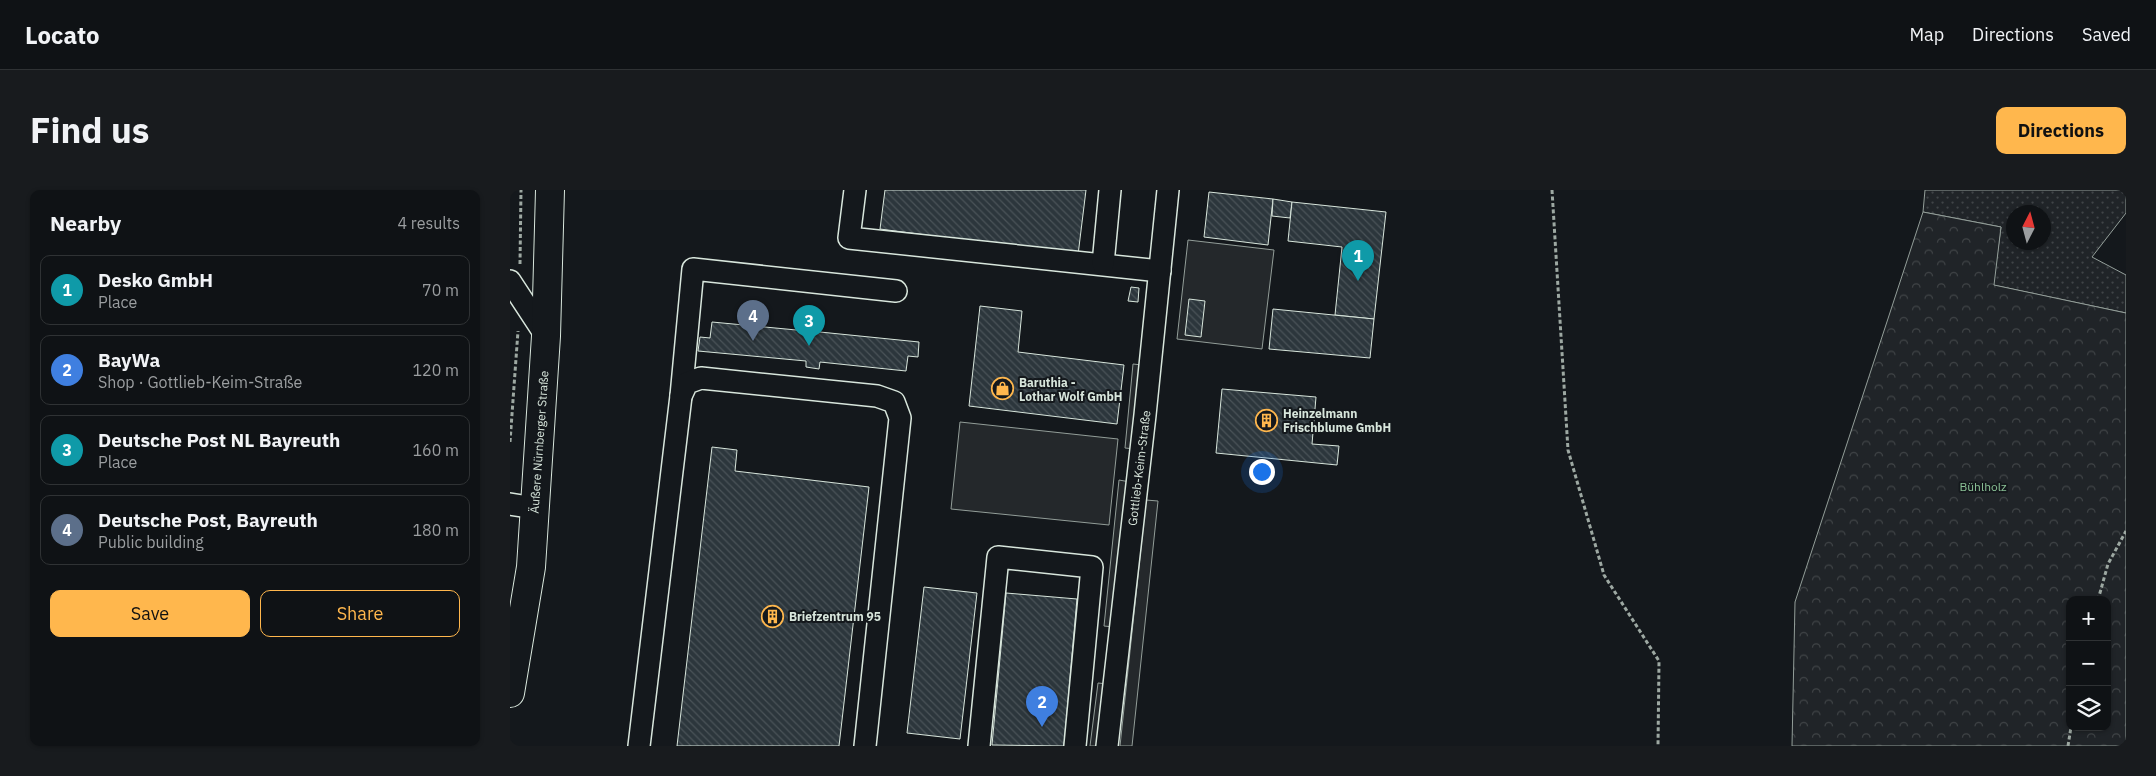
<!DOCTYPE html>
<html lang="en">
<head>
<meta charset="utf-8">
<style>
  body { margin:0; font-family:"IBM Plex Sans",sans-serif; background:#181b1e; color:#f1f3f6 }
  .controls { position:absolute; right:15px; bottom:15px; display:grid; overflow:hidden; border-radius:10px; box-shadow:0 1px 4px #0004 }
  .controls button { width:45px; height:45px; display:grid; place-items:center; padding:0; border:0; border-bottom:1px solid #2f3234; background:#0f1215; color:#f1f3f6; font:25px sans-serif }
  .compass { position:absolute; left:1496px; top:15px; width:45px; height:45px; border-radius:50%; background:#0f1215; box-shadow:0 1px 4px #0004; rotate:6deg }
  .you { position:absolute; left:751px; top:281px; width:18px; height:18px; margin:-12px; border:4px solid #fff; border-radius:50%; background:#1a73e8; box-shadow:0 0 0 8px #1a73e833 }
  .badge { display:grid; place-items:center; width:32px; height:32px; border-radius:50%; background:#ffb74d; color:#fff; font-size:16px; font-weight:700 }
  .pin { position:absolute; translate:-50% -41px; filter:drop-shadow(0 1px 2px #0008) }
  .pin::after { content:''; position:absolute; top:26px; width:18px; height:15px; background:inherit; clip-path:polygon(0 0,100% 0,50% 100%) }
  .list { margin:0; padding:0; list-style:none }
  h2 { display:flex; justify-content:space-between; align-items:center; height:65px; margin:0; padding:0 20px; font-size:21px }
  h2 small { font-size:16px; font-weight:400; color:#9b9ea0 }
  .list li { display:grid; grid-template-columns:32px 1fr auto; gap:15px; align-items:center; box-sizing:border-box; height:70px; margin:0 10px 10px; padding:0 10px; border:1px solid #2f3234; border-radius:10px }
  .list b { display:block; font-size:19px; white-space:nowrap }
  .list p { margin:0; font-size:16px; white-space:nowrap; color:#9b9ea0 }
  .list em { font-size:16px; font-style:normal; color:#9b9ea0 }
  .actions { display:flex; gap:10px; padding:15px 20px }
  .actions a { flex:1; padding:11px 0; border:1px solid #ffb74d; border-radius:10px; text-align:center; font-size:18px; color:#ffb74d }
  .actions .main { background:#ffb74d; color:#111 }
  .icon { flex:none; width:28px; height:28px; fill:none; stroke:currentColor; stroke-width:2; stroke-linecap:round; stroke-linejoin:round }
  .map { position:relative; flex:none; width:1616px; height:556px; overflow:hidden; border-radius:10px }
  header { display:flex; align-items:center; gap:30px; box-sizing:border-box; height:70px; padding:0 25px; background:#0f1215; border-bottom:1px solid #2f3234 }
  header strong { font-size:24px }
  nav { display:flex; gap:28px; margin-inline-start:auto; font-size:18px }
  .intro { display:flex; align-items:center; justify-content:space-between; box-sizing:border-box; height:120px; padding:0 30px }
  h1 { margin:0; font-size:35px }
  .button { padding:12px 22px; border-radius:10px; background:#ffb74d; color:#111; font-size:18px; font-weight:700 }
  main { display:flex; gap:30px; padding:0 30px }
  aside { flex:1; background:#0f1215; border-radius:10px; box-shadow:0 1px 4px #0004 }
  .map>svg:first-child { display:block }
  .grass { fill:url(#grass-dots); stroke:#939e99; fill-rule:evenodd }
  .forest { fill:url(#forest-crowns); stroke:#939e99; fill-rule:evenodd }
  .parking { fill:#24282b; stroke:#939e99 }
  .building { fill:url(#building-back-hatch); stroke:#d8e6dc }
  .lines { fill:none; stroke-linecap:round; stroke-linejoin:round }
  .minor-casing { stroke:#d8e6dc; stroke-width:24 }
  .major-casing { stroke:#d8e6dc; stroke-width:30 }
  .path { stroke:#9da8a2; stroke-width:3; stroke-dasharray:4 2.5; stroke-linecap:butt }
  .minor { stroke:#14181c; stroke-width:21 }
  .major { stroke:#14181c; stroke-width:28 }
  .labels { text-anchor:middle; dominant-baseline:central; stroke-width:4; stroke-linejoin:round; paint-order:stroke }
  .poi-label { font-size:12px; font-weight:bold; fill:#d8e6dc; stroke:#14181c; text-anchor:start }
  .street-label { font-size:12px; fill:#d8e6dc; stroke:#14181c }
  .park-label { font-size:12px; fill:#8ac095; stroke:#14181c }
</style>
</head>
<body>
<header>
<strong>Locato</strong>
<nav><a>Map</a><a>Directions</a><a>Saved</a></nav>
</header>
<div class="intro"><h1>Find us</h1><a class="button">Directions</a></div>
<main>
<aside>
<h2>Nearby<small>4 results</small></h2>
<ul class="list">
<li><span class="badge" style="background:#0f9aa8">1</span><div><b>Desko GmbH</b><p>Place</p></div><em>70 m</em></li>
<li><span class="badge" style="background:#3f7fe0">2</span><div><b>BayWa</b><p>Shop · Gottlieb-Keim-Straße</p></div><em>120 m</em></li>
<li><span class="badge" style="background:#0f9aa8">3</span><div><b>Deutsche Post NL Bayreuth</b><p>Place</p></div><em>160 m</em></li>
<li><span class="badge" style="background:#5c6f8a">4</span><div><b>Deutsche Post, Bayreuth</b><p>Public building</p></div><em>180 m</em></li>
</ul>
<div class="actions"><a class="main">Save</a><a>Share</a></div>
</aside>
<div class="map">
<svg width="1616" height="556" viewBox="0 0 1616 556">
  <defs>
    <pattern id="grass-dots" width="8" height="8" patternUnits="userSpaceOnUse" patternTransform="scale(1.25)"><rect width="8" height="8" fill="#202428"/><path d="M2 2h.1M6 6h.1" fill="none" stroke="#404447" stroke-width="1.8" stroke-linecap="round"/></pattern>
    <pattern id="forest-crowns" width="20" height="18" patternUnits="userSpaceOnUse" patternTransform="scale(1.25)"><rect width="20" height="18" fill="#202428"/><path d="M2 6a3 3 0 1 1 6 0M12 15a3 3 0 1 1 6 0" fill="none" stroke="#404447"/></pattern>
    <pattern id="building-back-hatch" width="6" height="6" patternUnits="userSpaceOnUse" patternTransform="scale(1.25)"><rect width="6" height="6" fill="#2c363c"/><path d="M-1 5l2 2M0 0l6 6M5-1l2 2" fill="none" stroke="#4a5358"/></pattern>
  </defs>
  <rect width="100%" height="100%" fill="#14181c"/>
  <path class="grass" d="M1415 0H1616V23L1582 67 1616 85V123L1483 95 1491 37 1413 22ZM1504 22H1534V52H1504Z"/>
  <path class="forest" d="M1413 22 1491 37 1484 95 1616 123V556H1282L1285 412ZM1560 410H1597V537H1560Z"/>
  <g class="parking">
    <path d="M678 50 764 60 752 159 667 149Z"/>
    <path d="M623 174 632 175 625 259 615 258Z"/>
    <path d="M450 232 608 249 599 335 441 319Z"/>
    <path d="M609 290 620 292 604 437 594 436Z"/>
    <path d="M636 310 648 311 622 556H610Z"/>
    <path d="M588 493 598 494 591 556H580Z"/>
  </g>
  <g class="building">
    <path d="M375 0H576L568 65 370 39Z"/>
    <path d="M699 2 763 9 758 55 694 47Z"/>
    <path d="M763 9 782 12 780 28 762 26Z"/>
    <path d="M782 12 876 22 864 129 825 125 832 57 778 51Z"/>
    <path d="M621 97 629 98 628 112 618 111Z"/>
    <path d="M679 109 695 111 691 147 675 145Z"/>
    <path d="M470 116 512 121 508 162 614 175 607 234 459 216Z"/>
    <path d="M763 119 864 129 860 168 759 159Z"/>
    <path d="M202 132 297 141 298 134 311 135 310 142 409 152 408 167 398 166 396 181 310 172 309 179 296 177V171L188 161 190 147 200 148Z"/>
    <path d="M712 199 806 207 802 254 829 256 827 275 706 263Z"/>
    <path d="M202 257 227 260 225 281 359 297 329 556H167Z"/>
    <path d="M414 397 467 403 450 549 397 543Z"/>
    <path d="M496 403 567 409 554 556 482 555Z"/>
  </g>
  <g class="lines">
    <defs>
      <g id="minor">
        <path d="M345 0 339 48 650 81"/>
        <path d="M593 74 600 0"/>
        <path d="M0 91 36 146"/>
        <path d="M171 206 183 79 386 101"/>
        <path d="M0 314 25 318"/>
        <path d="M129 556 171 206 177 193 191 188 367 206 384 212 390 228 355 556"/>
        <path d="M469 556 488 367 582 377 565 556"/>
        <path d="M597 556 635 225 658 0"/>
      </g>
      <path id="major" d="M0 503 21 377 36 146 40 0"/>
    </defs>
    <use href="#minor" class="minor-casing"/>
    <use href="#major" class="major-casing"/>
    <g class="path">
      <path d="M1042 0 1058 260 1094 385 1149 471 1148 556"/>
      <path d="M10 74 11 0"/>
      <path d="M0 252 8 141"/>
      <path d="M1588 410 1598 374 1616 341"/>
      <path d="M1558 556 1561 537"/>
    </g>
    <use href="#minor" class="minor"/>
    <use href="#major" class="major"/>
  </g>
  <defs>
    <symbol id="shop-ring" viewBox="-11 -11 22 22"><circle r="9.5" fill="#14181c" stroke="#ffb74d" stroke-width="1.5"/><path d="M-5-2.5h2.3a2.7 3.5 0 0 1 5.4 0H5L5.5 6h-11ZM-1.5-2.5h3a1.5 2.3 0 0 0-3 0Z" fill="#ffb74d"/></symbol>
    <symbol id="building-ring" viewBox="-11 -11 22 22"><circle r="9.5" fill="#14181c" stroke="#ffb74d" stroke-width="1.5"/><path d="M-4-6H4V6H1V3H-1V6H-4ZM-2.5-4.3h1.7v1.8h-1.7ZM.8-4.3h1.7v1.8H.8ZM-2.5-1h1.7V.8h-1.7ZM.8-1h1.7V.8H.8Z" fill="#ffb74d"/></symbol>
  </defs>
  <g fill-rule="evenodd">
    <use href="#shop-ring" x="480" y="186" width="25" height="25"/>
    <use href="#building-ring" x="744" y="218" width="25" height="25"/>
    <use href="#building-ring" x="250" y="414" width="25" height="25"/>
  </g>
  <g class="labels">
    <g class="poi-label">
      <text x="509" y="192">Baruthia -<tspan x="509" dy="14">Lothar Wolf GmbH</tspan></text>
      <text x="773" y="223">Heinzelmann<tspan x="773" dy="14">Frischblume GmbH</tspan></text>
      <text x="279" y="426">Briefzentrum 95</text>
    </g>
    <g class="street-label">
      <text transform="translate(29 252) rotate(-86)">Äußere Nürnberger Straße</text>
      <text transform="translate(629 278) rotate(-83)">Gottlieb-Keim-Straße</text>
    </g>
    <g class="park-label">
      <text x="1473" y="296">Bühlholz</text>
    </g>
  </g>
</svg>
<div class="controls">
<button>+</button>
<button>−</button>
<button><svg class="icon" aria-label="layers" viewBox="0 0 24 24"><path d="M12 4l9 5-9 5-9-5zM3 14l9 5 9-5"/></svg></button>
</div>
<svg class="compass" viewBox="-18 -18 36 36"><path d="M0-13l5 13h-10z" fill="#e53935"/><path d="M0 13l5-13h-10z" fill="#9b9ea0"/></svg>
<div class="you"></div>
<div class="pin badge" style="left:848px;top:91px;background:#0f9aa8">1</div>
<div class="pin badge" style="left:532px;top:537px;background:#3f7fe0">2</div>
<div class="pin badge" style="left:299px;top:156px;background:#0f9aa8">3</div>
<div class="pin badge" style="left:243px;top:151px;background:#5c6f8a">4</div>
</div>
</main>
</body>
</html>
